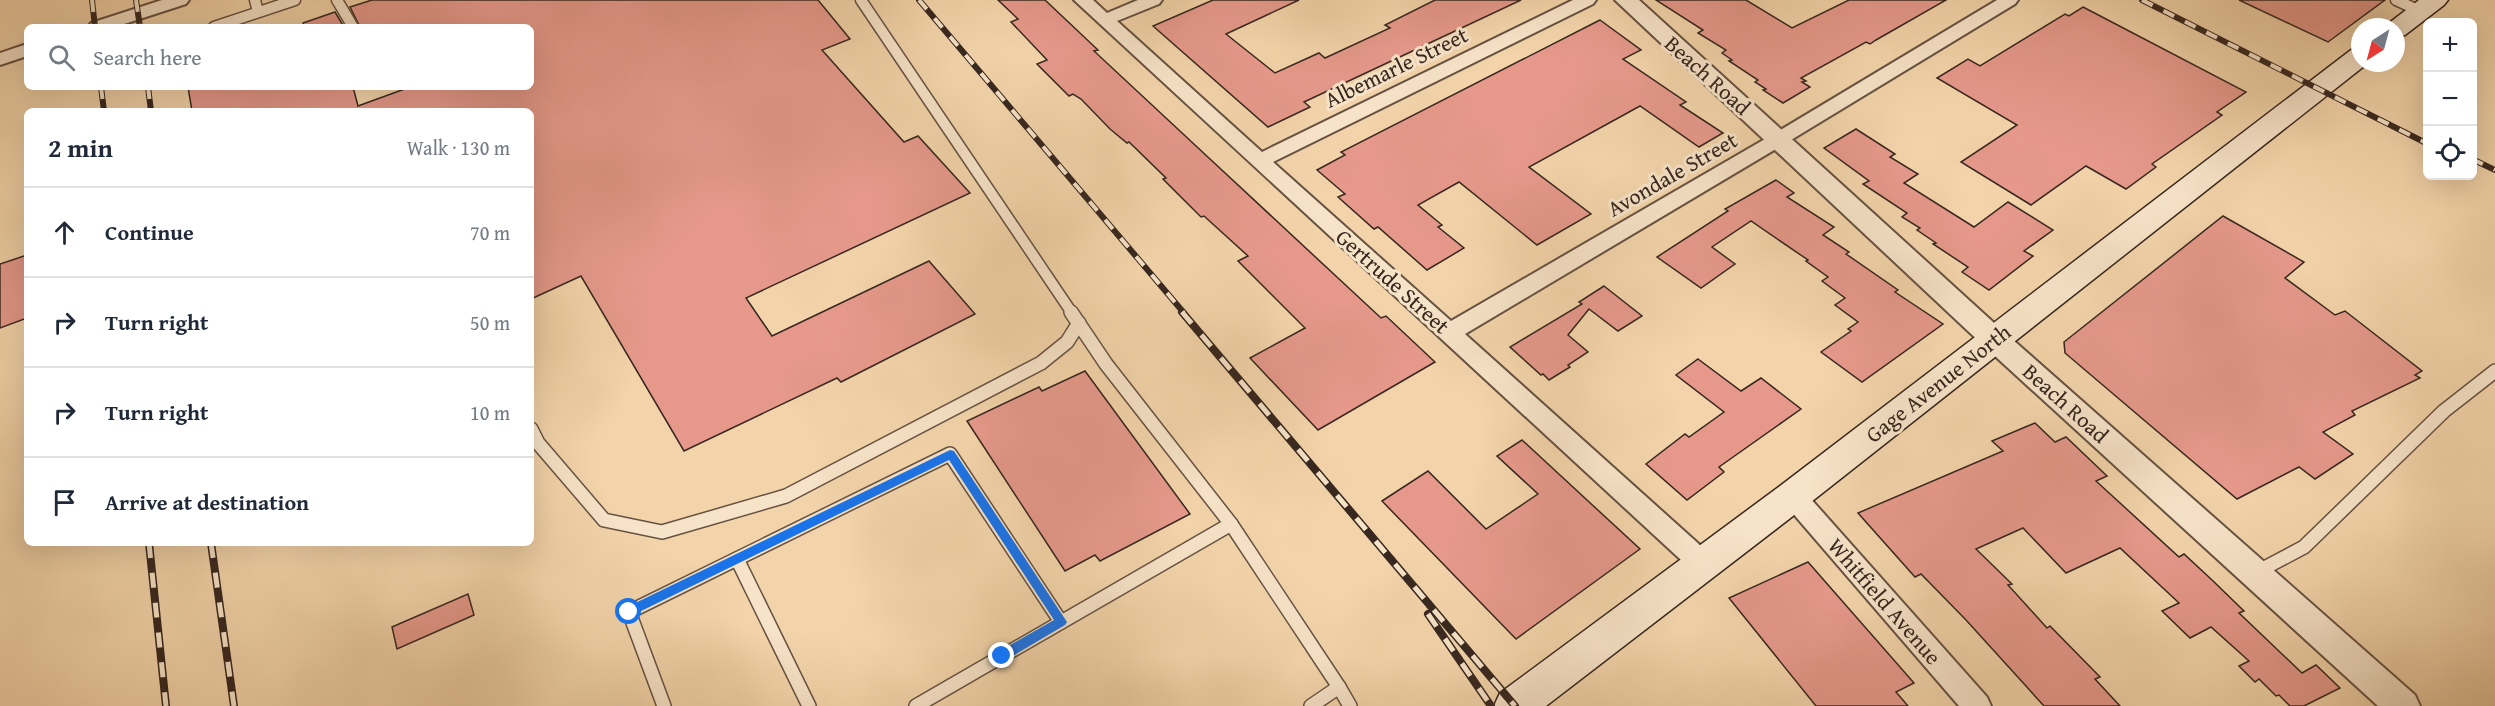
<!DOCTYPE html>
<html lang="en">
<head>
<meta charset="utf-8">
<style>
  body { margin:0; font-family:"Gentium Book Plus",serif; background:#f2f2f3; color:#1f2937 }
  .controls { position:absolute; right:18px; top:18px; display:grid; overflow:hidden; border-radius:9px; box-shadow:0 6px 24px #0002 }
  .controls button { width:54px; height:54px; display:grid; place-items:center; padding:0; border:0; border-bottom:2px solid #e0e1e3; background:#fff; color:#1f2937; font:30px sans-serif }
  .compass { position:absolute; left:2351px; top:18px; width:54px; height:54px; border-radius:50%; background:#fff; box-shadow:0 6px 24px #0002; rotate:216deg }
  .stop { position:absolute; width:18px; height:18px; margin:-14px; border:4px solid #1a73e8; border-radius:50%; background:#fff }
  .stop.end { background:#1a73e8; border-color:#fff; box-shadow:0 2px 6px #0008 }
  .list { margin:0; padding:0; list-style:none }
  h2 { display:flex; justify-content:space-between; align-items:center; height:78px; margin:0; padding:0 24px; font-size:26px }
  h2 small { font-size:20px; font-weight:400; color:#747a83 }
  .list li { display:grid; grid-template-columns:39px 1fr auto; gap:18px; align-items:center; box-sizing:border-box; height:90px; padding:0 24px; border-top:2px solid #e0e1e3 }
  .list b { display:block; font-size:22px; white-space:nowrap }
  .list em { font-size:20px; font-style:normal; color:#747a83 }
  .icon { flex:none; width:33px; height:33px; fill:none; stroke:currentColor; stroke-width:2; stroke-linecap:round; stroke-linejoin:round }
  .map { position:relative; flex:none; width:2495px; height:706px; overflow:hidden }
  .search { position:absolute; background:#fff; box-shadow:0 6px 24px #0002; left:24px; top:24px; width:510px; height:66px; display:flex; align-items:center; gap:15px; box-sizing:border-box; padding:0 21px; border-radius:9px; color:#747a83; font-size:22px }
  .panel { position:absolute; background:#fff; box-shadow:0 6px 24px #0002; left:24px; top:108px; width:510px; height:438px; border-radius:9px }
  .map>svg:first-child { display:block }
  .building { fill:#e6998b; stroke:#37271f; stroke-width:1.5 }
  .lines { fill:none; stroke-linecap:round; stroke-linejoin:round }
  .service-far1-casing { stroke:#665242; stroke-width:13 }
  .service-casing { stroke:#665242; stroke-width:16 }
  .minor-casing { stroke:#665242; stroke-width:4 }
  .tertiary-casing { stroke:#665242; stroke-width:4 }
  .secondary-casing { stroke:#37271f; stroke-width:3 }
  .service-far1 { stroke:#f7e3c8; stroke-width:10 }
  .service { stroke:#f7e3c8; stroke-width:13 }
  .minor { fill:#f7e3c8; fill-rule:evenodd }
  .tertiary { fill:#f7e3c8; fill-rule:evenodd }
  .secondary { fill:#f7e3c8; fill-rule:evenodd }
  .rail-far1-casing { stroke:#37271f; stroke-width:6 }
  .rail-casing { stroke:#37271f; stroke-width:8 }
  .rail-far1 { stroke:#f7e3c8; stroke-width:4; stroke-dasharray:12; stroke-linecap:butt }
  .rail { stroke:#f7e3c8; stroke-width:5; stroke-dasharray:15; stroke-linecap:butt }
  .route { fill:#1a73e8 }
  .labels { text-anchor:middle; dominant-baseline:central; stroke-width:6; stroke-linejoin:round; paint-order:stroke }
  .street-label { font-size:22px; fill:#37271f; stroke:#f7e3c8 }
</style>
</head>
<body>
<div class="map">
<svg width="2495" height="706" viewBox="0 0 2495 706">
  <rect width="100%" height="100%" fill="#f3d4aa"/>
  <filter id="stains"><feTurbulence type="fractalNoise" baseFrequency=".00333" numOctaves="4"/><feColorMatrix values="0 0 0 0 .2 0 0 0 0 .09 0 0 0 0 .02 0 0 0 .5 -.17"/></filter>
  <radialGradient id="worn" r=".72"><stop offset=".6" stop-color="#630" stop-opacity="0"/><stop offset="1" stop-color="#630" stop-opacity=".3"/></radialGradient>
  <g class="building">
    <path d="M372 0H818L850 39 822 50 904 142 918 136 970 193 746 298 772 336 929 261 975 314 841 382 837 378 684 451 581 276 531 299V111H192L188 87H353L358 106 410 87H531V27H360L350 7Z"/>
    <path d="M998 0H1045L1098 50 1094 51 1210 159 1381 318 1386 316 1435 362 1318 430 1250 358 1305 328 1238 261 1248 256 1204 216 1201 217 1163 179 1166 178 1129 142 1127 143 1110 129 1081 99 1073 94 1069 96 1037 64 1047 60 1011 22 1018 19Z"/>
    <path d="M1213 0H1299L1226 34 1275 73 1319 53 1325 58 1390 28 1385 25 1435 0H1521L1304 102 1310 107 1268 127 1153 26Z"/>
    <path d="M1656 0H1746L1792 28 1849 0H1946L1876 40 1870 44 1866 42 1801 78 1806 81 1802 82 1810 87 1783 103 1763 90 1766 89 1755 82 1758 80 1729 61 1732 60 1722 53 1726 50 1698 33 1703 30Z"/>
    <path d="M2239 0H2385L2328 42Z"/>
    <path d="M2083 7 2246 92 2217 112 2222 115 2152 164 2156 167 2126 189 2086 166 2031 205 1961 162 2017 125 1937 78 1968 59 1980 66 2065 14 2069 16Z"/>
    <path d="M335 12 344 27H304L303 23Z"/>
    <path d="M1600 20 1641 50 1623 59 1686 102 1680 105 1723 133 1699 147 1640 106 1529 167 1591 214 1537 245 1459 182 1418 205 1442 225 1438 227 1464 248 1427 270 1378 227 1374 229 1338 197 1345 194 1317 170 1345 155 1341 152Z"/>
    <path d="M1856 129 1895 154 1890 157 1918 174 1904 183 1974 227 2008 202 2053 230 2024 251 2033 256 1989 290 1962 272 1968 267 1933 244 1936 243 1917 230 1920 228 1902 217 1907 213 1863 184 1869 181 1824 148Z"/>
    <path d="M1776 180 1794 193 1787 197 1834 227 1823 235 1849 252 1846 254 1898 290 1895 292 1943 324 1862 382 1821 352 1851 331 1848 329 1858 322 1835 305 1845 298 1822 281 1828 277 1806 261 1808 260 1751 221 1712 247 1735 264 1701 288 1657 257 1728 211 1725 209Z"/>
    <path d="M2223 216 2304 262 2285 278 2335 315 2345 311 2422 371 2415 375 2420 378 2352 411 2355 415 2323 432 2353 454 2315 479 2299 467 2237 499 2065 353 2064 342Z"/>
    <path d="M27 255V318L0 328V264Z"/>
    <path d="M1604 286 1642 316 1618 331 1589 309 1568 335 1588 352 1568 365 1570 367 1549 380 1543 374 1541 375 1510 347 1582 304 1579 302Z"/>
    <path d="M1698 359 1741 391 1761 378 1801 409 1719 467 1724 472 1687 500 1646 464 1685 434 1689 437 1724 412 1676 375Z"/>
    <path d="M1085 371 1190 514 1100 561 1095 555 1065 571 967 421 1039 387 1042 391Z"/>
    <path d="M2035 423 2055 442 2066 437 2107 476 2096 481 2179 557 2184 554 2212 580 2244 611 2239 613 2302 673 2316 665 2340 688 2304 706H2290L2279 695 2276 696 2259 679 2255 682 2239 666 2249 661 2211 627 2190 638 2162 611 2179 603 2120 548 2066 573 2023 528 1976 549 2012 584 2008 585 2047 628 2050 626 2100 677 2095 679 2120 706H2044L1966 620 1921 574 1915 577 1858 513 2003 451 1992 441Z"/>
    <path d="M1522 440 1640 549 1516 639 1382 501 1428 471 1486 529 1538 494 1497 456Z"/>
    <path d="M1808 562 1914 683 1896 692 1908 706H1816L1729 598Z"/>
    <path d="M468 594 474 615 397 649 392 627Z"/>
  </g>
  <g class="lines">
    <defs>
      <g id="service-far1">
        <path d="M255 0 258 12"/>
        <path d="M337 0 353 27"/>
        <path d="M861 0 1072 313"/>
        <path d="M2396 0 2420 11"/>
        <path d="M214 27 295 0"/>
      </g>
      <g id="service">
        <path d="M531 429 538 443 604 520 662 532 786 496 1041 363 1067 342 1079 323"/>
        <path d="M1231 524 1339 687"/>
        <path d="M737 559 809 706"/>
        <path d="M2255 573 2304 547 2444 411 2495 371"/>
        <path d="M664 706 629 612 950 454 1061 622"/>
        <path d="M916 706 1231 524 1106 364 1071 312"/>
        <path d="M1311 706 1339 687 1350 706"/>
      </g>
      <g id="minor">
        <path d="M162 0H189L186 4 115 27H88L91 23Z"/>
        <path d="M1074 0H1093L1107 13 1138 0H1162L1159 4 1117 21 1262 152 1573 0H1596L1593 4 1273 162 1451 321 1772 135 1997 0H2018L2015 4 1786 143 1465 334 1711 555 1715 563 1711 571 1702 574 1693 571Z"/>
        <path d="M27 44V56L0 65V53Z"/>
        <path d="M1793 486 1802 489 1987 697 1991 706H1959L1784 503 1781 496 1784 489Z"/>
      </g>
      <path id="tertiary" d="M1615 0H1639L2004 332 2415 695 2420 706H2378L1984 346Z"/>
      <g id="secondary">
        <path d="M2419 0H2448L2444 5 2405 35 2396 37V27H2384Z"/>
        <path d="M2360 48V63H2368L1806 506 1546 706H1494L1500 693 1780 486 2351 50Z"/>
      </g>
    </defs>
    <use href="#service-far1" class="service-far1-casing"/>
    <use href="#service" class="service-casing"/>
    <use href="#minor" class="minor-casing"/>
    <use href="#tertiary" class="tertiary-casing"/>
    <use href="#secondary" class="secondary-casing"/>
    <use href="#service-far1" class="service-far1"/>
    <use href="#service" class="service"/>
    <use href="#minor" class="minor"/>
    <use href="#tertiary" class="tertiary"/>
    <use href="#secondary" class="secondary"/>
    <defs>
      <g id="rail-far1">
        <path d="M92 0 95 27"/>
        <path d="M136 0 140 27"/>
        <path d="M919 0 1184 313"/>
        <path d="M2142 0 2428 144"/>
        <path d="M101 87 104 111"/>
        <path d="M148 87 151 111"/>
        <path d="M2472 159 2495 170"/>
      </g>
      <g id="rail">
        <path d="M1182 312 1515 706"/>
        <path d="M149 543 166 706"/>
        <path d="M211 543 234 706"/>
        <path d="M1428 614 1491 706"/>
      </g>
    </defs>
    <use href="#rail-far1" class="rail-far1-casing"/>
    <use href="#rail" class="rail-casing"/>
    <use href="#rail-far1" class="rail-far1"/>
    <use href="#rail" class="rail"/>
  </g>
  <path class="route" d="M950 450 954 451 1067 622 1065 625 1006 660H998V652L1054 620 949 460 633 615H625V608Z"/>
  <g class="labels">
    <g class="street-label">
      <text transform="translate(1396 67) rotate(-26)">Albemarle Street</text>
      <text transform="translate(1708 75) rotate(42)">Beach Road</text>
      <text transform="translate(1672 174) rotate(-30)">Avondale Street</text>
      <text transform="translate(1393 281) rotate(42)">Gertrude Street</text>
      <text transform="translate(1938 383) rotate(-38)">Gage Avenue North</text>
      <text transform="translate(2066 403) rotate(42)">Beach Road</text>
      <text transform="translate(1885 601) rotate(49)">Whitfield Avenue</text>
    </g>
  </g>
  <rect width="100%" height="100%" filter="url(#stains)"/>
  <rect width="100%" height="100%" fill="url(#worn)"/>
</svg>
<div class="controls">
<button>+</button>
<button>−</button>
<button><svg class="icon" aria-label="locate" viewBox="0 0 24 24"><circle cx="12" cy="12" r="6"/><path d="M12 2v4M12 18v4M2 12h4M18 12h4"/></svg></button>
</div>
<svg class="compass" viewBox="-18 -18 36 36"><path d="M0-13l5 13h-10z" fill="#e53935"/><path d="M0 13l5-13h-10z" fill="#747a83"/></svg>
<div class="stop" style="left:629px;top:612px"></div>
<div class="stop end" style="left:1002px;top:656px"></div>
<div class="search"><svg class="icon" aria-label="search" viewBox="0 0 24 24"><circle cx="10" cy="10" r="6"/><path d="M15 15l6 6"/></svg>Search here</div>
<section class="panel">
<h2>2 min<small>Walk · 130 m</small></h2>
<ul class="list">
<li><svg class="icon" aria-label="ahead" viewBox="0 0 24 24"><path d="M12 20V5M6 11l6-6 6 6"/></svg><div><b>Continue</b></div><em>70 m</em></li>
<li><svg class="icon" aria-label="right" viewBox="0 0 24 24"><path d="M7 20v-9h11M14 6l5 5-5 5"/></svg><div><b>Turn right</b></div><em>50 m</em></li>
<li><svg class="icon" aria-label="right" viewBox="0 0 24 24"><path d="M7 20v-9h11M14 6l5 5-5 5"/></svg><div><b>Turn right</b></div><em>10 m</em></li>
<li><svg class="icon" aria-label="arrive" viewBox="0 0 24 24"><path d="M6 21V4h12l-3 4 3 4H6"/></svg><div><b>Arrive at destination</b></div></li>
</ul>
</section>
</div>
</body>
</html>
